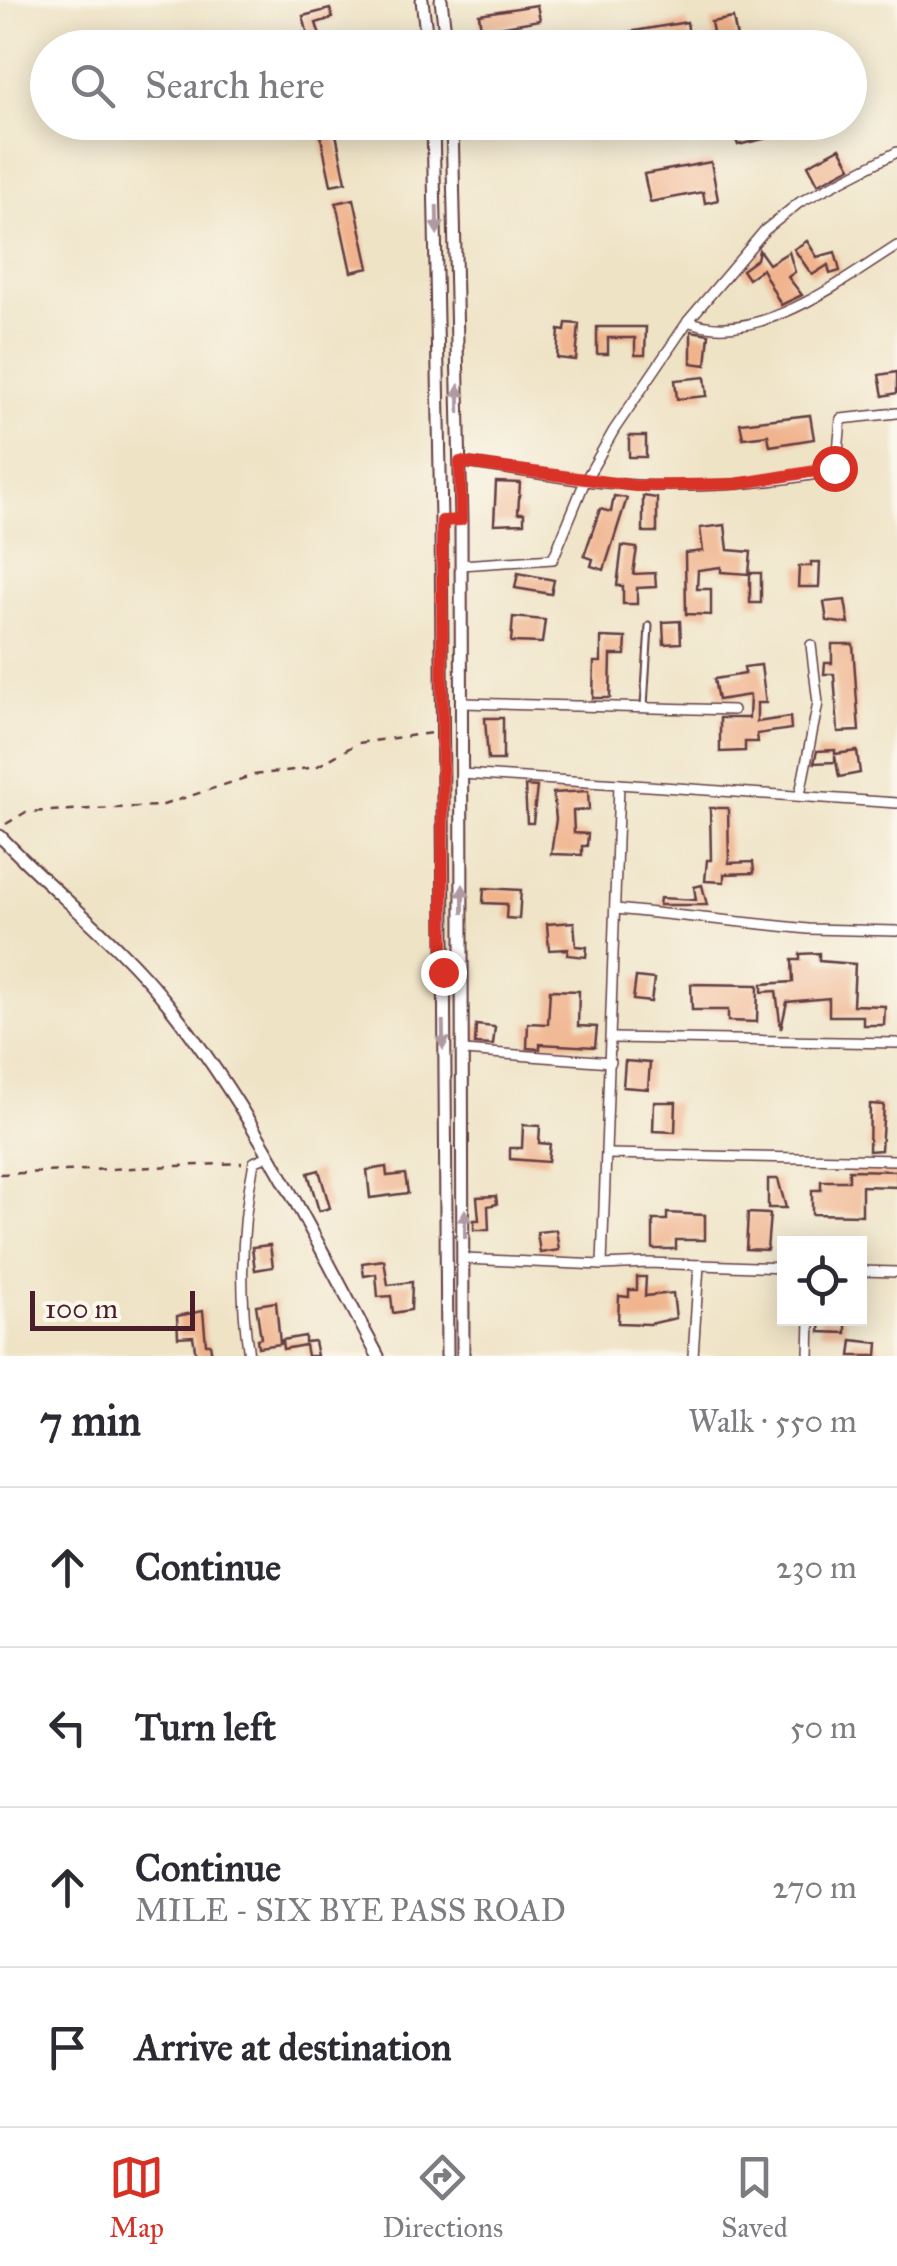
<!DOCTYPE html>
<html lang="en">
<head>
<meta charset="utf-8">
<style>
  body { margin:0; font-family:"IM FELL Great Primer",serif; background:#f7f7f7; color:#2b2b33 }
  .controls { position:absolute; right:30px; bottom:30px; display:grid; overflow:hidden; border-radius:0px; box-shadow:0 5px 25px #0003 }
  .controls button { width:90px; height:90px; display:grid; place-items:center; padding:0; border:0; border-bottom:2px solid #e1e1e2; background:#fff; color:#2b2b33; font:50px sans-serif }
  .scale { position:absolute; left:30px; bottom:25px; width:165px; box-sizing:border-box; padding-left:10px; border:5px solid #4a1f2b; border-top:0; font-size:28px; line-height:35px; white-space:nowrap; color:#4a1f2b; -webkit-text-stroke:8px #fbf7ec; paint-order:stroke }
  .stop { position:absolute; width:30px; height:30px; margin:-22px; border:8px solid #d93025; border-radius:50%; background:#fff }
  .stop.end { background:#d93025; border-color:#fff; box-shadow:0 2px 10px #0008 }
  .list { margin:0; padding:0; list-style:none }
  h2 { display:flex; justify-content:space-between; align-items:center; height:130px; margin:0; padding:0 40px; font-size:42px }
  h2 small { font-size:32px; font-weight:400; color:#7c7c81 }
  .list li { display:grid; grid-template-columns:65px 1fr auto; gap:30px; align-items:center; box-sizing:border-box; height:160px; padding:0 40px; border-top:2px solid #e1e1e2 }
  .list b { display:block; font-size:38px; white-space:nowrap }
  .list p { margin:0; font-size:32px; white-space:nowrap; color:#7c7c81 }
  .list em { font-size:32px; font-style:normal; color:#7c7c81 }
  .icon { flex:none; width:55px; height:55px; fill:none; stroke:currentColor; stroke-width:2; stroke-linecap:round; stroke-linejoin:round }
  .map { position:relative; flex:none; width:897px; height:1356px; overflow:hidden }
  .search { position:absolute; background:#fff; box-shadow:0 5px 25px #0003; left:30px; right:30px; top:30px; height:110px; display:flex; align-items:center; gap:25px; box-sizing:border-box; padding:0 35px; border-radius:55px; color:#7c7c81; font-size:38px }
  .sheet { height:770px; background:#fff }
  nav { display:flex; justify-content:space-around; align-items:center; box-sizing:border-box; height:140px; border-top:2px solid #e1e1e2; background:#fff; font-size:28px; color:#7c7c81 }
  nav a { display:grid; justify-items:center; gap:5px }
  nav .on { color:#d93025 }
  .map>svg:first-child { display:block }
  .building { fill:#f0b38d }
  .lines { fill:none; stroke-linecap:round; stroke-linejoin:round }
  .service-casing { stroke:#633c42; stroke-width:9 }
  .minor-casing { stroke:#633c42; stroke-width:12 }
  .tertiary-casing { stroke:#633c42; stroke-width:15 }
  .path { stroke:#633c42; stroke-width:2.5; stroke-dasharray:8 8; stroke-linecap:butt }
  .service { stroke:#fff; stroke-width:5 }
  .minor { stroke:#fff; stroke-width:9 }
  .tertiary { stroke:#fff; stroke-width:11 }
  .oneway { fill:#ae9aa0 }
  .route { stroke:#d93025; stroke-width:12 }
</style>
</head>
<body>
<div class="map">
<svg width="897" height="1356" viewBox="0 0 897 1356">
  <rect width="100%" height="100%" fill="#fbf7ec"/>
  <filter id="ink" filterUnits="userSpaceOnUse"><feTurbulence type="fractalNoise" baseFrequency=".01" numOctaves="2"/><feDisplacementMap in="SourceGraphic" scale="20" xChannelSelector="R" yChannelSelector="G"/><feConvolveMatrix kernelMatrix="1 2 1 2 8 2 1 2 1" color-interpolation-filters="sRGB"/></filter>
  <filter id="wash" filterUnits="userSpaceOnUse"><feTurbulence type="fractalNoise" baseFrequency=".0048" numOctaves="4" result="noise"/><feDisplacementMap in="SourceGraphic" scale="40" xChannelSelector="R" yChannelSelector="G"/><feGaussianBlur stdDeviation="2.25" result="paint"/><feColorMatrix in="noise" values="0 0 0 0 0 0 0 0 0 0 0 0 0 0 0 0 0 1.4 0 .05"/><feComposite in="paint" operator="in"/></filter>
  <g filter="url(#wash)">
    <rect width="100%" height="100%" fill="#efe3c6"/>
    <g id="blocks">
      <g class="building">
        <path d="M537 5 540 20 481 30 479 14Z"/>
        <path d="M330 9 333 18 316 23 322 42 311 46 303 16Z"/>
        <path d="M733 18 739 48H716L711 22Z"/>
        <path d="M687 22 691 48H620L617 34Z"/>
        <path d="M729 122H816L817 126 738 145Z"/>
        <path d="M335 129 346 182 331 185 320 133Z"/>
        <path d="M840 148 851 167 818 184 808 165Z"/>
        <path d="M711 162 718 200 705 203 703 192 650 202 644 174Z"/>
        <path d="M354 199 369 268 351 272 336 203Z"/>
        <path d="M807 241 817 257 835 252 840 271 830 274 828 265 812 275 794 249Z"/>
        <path d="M759 250 769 264 789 252 795 272 788 277 802 295 781 305 762 269 748 279 742 270 757 259Z"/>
        <path d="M566 323 579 324 576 360 557 358 559 330 565 331Z"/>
        <path d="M597 327H646L645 355H635V338H608V354H597Z"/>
        <path d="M691 331 709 334 706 365 691 363Z"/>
        <path d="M897 372V393L883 396 879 375Z"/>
        <path d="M705 377 707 396 677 399 675 380Z"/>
        <path d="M810 415 814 439 770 446 768 435 743 438 740 423Z"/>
        <rect x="629" y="436" width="17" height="21"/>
        <path d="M496 482 520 483 518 513H524V523L494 524Z"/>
        <path d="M614 496 627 498 604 570 591 566 593 559 584 556 600 509 611 512Z"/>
        <path d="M643 496 657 498V532H643Z"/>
        <path d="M725 525 728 550 751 552 749 574 721 572V567L698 570 697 589H711V615L686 614 685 553 703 551 700 528Z"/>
        <path d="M622 546 637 548 633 574 655 573 656 587 637 588V604H623V586H617Z"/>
        <path d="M811 562H820L819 587H798L799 566H811Z"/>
        <path d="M518 573 554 580 551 594 515 588Z"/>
        <rect x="750" y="573" width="11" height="30"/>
        <path d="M845 600 849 624 827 621 824 602Z"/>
        <path d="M513 617 545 620 542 643 511 642Z"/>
        <path d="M680 621 681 643 664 644 663 622Z"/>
        <path d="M601 637 626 638 625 655H611L610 698H593L594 662H601Z"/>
        <path d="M832 644H853L859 731 838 732 834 674H824L825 663H832Z"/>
        <path d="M761 665 766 703H757V722L790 717 791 729 757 734 758 742H745V751L720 752V718H749L750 695 718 700 714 679 745 674 744 667Z"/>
        <path d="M485 718H503V760H488Z"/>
        <path d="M835 750V754L857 751 860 773 839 777 835 756V762L814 763 817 751Z"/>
        <path d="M525 786 537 787 533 823H527Z"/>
        <path d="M588 791 589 810 573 811 574 833 588 834 587 846H582V855L551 854 556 819 553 793Z"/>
        <path d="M710 808H728L729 863 753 862 754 873 724 874V882L705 881 707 860H711Z"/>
        <path d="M702 885 707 905H659L660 898 696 900 694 887Z"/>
        <path d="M484 888 521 890 519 919 506 918 507 904 483 903Z"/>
        <path d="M574 922 576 946 587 947 586 957 567 955 568 949 549 950 547 924Z"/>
        <path d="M819 953V961L855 964 853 1005 885 1006 884 1025H863V1016H829V998L787 1002 781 1029 776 991 762 992V984L793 982 792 960H800V954Z"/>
        <path d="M636 977 654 979 651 1002 633 1000Z"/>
        <path d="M691 984 758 985 757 1022 728 1021V1010H692Z"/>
        <path d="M550 990 579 991 578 1026 597 1027 595 1047 540 1044V1049L527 1048 528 1023 548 1024Z"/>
        <path d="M476 1025 495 1027 493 1045 475 1044Z"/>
        <path d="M625 1061 650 1063 648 1089 623 1087Z"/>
        <path d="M654 1102H676L675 1132 653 1131Z"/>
        <path d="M870 1104 884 1105 881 1150 869 1151Z"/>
        <path d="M523 1125 540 1126 539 1143 550 1144 548 1162 510 1159V1148H522Z"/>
        <path d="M386 1167 387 1176 405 1174 408 1193 370 1198 367 1170Z"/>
        <path d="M319 1170 330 1208 319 1211 308 1173Z"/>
        <path d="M849 1170 897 1171V1187L862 1186V1215L812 1214V1190H821V1181H849Z"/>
        <path d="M768 1179H778L786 1208H768Z"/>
        <path d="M496 1196 497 1204 488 1206 489 1230H474V1220H479L477 1197Z"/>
        <path d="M667 1213 705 1215V1240H676V1249H653V1220H667Z"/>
        <path d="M748 1213 770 1214 767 1250 746 1249Z"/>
        <path d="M556 1230 559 1250 540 1253 537 1232Z"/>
        <path d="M270 1245 273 1267 255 1270 252 1247Z"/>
        <path d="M384 1260 388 1285 412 1282 411 1310 393 1313 391 1296 378 1297 376 1274 364 1276 362 1263Z"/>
        <path d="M637 1277H646L645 1296 673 1293 676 1318 650 1324 618 1323 619 1296 629 1297V1290H637Z"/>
        <path d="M276 1302 280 1344 258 1347 257 1339 261 1338 256 1305Z"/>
        <path d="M203 1311 206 1344H210L212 1356H196L193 1336 178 1337 177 1316Z"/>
        <path d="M821 1318H846V1333L820 1332Z"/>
        <path d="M305 1336V1342L314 1341 317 1356H307L305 1345 283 1349 282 1340Z"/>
        <path d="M852 1340 878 1343 877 1356H850Z"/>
      </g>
    </g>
  </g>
  <g filter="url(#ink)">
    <use href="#blocks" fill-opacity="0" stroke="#633c42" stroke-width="2.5"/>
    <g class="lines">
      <defs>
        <g id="service">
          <path d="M453 134 528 122"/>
          <path d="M644 706 649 626"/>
        </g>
        <g id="minor">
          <path d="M897 152 800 202 765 230 688 321 614 430 585 481C666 490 748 487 828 472L837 464 841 419 897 413"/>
          <path d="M688 321C755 348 842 281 897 246"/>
          <path d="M460 462 585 481 553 559 461 565"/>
          <path d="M462 703 733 710"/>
          <path d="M462 774 619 784 602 1265 465 1259"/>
          <path d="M619 784 897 803"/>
          <path d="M800 794 818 703 811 645"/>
          <path d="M616 909 808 929 897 931"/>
          <path d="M612 1038 897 1043"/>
          <path d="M464 1051 611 1062"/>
          <path d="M608 1154 897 1160"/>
          <path d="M602 1265 648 1263 784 1268"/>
          <path d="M860 1271 897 1272"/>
          <path d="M249 1356C239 1292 241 1226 254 1162L270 1155"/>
          <path d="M693 1356 699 1265"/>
          <path d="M809 1356 810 1318"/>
        </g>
        <g id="tertiary">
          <path d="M422 0 428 48"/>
          <path d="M441 0 447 48"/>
          <path d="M433 122 441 521 447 1356"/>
          <path d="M452 122 461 520 463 1356"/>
          <path d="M0 836C54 893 118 941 167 1003 253 1111 313 1235 378 1356"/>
        </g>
      </defs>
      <use href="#service" class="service-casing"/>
      <use href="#minor" class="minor-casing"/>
      <use href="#tertiary" class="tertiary-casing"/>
      <g class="path">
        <path d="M6 824 26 812 160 806 254 775 316 767 358 743 431 733"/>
        <path d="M0 1174 242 1163"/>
      </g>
      <use href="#service" class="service"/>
      <use href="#minor" class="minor"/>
      <use href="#tertiary" class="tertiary"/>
    </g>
    <defs><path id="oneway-solid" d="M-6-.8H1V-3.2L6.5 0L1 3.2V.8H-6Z" transform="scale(2.5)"/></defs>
    <g class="oneway">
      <use href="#oneway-solid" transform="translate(437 220) rotate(89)"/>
      <use href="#oneway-solid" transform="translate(459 399) rotate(-91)"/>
      <use href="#oneway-solid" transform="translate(463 899) rotate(-90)"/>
      <use href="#oneway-solid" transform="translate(443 1035) rotate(89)"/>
      <use href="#oneway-solid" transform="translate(465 1224) rotate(-90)"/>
    </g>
  </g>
  <g class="lines" filter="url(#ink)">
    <path class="route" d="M443 972 442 521 461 520 460 462 636 486 736 484 834 468"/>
  </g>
</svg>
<div class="controls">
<button><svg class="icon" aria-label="locate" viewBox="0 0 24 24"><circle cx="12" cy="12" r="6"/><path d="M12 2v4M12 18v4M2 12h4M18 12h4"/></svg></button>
</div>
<div class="scale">100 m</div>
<div class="stop" style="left:834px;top:468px"></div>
<div class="stop end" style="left:443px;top:972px"></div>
<div class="search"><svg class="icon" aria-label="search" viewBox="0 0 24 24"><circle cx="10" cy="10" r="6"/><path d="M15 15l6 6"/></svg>Search here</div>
</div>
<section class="sheet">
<h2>7 min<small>Walk · 550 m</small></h2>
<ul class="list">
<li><svg class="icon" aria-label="ahead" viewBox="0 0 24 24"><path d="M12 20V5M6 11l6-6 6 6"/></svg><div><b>Continue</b></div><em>230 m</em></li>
<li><svg class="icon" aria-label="left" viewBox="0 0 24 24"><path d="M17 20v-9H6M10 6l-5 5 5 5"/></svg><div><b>Turn left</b></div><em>50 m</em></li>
<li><svg class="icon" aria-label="ahead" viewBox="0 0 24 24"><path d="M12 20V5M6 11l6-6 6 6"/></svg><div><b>Continue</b><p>MILE - SIX BYE PASS ROAD</p></div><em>270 m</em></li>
<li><svg class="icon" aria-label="arrive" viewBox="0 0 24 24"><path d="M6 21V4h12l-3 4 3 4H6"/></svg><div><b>Arrive at destination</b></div></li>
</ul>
</section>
<nav>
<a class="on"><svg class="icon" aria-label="map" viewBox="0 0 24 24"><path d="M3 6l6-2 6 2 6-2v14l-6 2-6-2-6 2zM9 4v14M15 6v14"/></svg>Map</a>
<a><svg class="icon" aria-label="directions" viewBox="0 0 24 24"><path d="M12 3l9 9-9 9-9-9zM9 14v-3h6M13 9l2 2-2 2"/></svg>Directions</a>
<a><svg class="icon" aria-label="saved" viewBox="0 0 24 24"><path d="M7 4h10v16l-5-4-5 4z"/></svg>Saved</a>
</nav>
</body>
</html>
